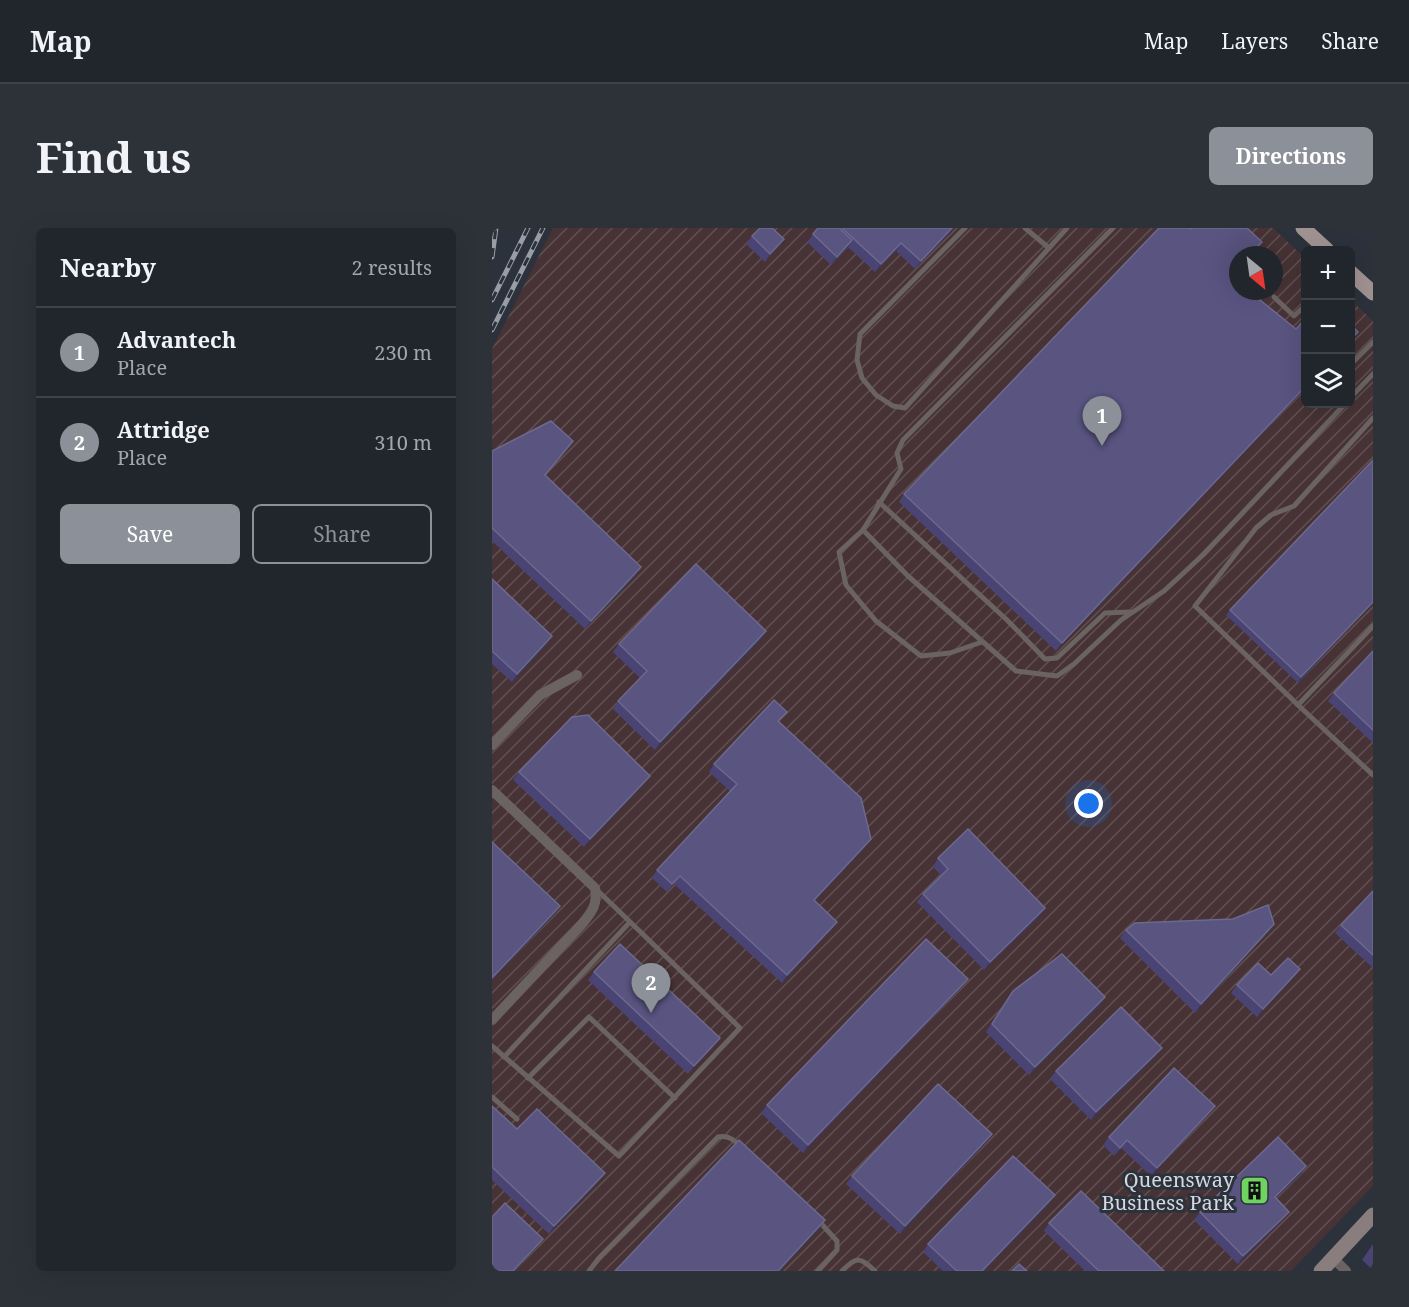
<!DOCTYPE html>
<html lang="en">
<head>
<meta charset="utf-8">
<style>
  body { margin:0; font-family:"Noto Serif",serif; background:#2d3239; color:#f1f3f6 }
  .controls { position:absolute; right:18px; top:18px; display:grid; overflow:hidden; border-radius:9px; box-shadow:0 6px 24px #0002 }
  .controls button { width:54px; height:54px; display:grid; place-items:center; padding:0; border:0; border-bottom:2px solid #3e4349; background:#21262d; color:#f1f3f6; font:30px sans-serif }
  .compass { position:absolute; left:737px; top:18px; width:54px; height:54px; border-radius:50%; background:#21262d; box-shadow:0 6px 24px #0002; rotate:151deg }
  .you { position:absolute; left:597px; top:576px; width:21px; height:21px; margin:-15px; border:4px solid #fff; border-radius:50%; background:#1a73e8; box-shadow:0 0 0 9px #1a73e833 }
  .badge { display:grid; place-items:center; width:39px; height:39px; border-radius:50%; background:#8c9099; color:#fff; font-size:20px; font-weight:700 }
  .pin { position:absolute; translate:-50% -50px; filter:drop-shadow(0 2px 3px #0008) }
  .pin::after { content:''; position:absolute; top:32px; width:21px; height:18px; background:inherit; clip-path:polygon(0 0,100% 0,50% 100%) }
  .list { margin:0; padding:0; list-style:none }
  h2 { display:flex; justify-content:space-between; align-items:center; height:78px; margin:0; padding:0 24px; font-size:26px }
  h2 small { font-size:20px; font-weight:400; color:#a2a5aa }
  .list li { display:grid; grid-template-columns:39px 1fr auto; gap:18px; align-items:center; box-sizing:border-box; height:90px; padding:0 24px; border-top:2px solid #3e4349 }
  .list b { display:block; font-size:22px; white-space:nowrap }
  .list p { margin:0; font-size:20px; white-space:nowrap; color:#a2a5aa }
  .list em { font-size:20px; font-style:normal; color:#a2a5aa }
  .actions { display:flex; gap:12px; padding:18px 24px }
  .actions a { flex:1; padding:14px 0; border:2px solid #8c9099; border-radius:9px; text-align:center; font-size:21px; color:#8c9099 }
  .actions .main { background:#8c9099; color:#fff }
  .icon { flex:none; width:33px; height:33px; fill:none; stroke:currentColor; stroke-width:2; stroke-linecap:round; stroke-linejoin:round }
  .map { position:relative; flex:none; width:881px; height:1043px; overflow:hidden; border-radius:9px }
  header { display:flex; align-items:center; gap:36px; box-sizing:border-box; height:84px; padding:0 30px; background:#21262d; border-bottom:2px solid #3e4349 }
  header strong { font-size:28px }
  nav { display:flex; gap:33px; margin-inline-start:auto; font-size:21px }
  .intro { display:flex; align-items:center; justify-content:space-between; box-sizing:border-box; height:144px; padding:0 36px }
  h1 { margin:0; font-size:42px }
  .button { padding:15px 27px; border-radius:9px; background:#8c9099; color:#fff; font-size:21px; font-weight:700 }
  main { display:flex; gap:36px; padding:0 36px }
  aside { flex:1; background:#21262d; border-radius:9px; box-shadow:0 6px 24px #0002 }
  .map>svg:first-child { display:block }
  .industrial { fill:url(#industrial-furrows); fill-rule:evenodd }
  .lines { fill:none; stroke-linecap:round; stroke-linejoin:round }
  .lane { stroke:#6a6362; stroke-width:5 }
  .street { stroke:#6a6362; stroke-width:10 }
  .secondary { stroke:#897e7d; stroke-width:15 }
  .primary { stroke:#a19292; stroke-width:15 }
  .rail-casing { stroke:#999ea6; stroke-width:5 }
  .rail { stroke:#2c323c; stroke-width:3; stroke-dasharray:9; stroke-linecap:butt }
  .wall { fill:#4a4474 }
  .shaded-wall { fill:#383659 }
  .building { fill:#595480; stroke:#6d698e; stroke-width:1.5 }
  .labels { text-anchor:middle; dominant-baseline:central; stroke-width:6; stroke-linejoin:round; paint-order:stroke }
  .poi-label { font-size:20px; fill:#d5d9df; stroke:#2c323c; text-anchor:end }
</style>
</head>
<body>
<header>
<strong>Map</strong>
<nav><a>Map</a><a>Layers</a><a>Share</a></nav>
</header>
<div class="intro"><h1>Find us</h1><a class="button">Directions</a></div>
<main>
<aside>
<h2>Nearby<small>2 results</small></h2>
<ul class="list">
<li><span class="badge">1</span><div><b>Advantech</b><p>Place</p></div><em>230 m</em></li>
<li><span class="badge">2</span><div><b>Attridge</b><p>Place</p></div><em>310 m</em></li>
</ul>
<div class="actions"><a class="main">Save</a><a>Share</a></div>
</aside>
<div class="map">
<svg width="881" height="1043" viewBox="0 0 881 1043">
  <defs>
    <pattern id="industrial-furrows" width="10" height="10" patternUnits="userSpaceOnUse" patternTransform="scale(1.5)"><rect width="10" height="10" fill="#473335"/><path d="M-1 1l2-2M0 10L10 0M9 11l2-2" fill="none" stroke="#615052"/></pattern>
  </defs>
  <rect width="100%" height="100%" fill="#2c323c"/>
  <path class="industrial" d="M61 0H781L813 30 814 176H858L859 72 881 93V958L799 1043H0V121ZM746 27H782V63H746Z"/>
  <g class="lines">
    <g class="lane">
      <path d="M473 0 368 106 365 132 370 150 384 167 401 178 413 180 575 0"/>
      <path d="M533 0 557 20"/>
      <path d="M782 69 802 88 814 77"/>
      <path d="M858 137 881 114"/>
      <path d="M858 170 881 146"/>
      <path d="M387 274 515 392 553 431 565 430 613 385 638 384"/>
      <path d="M371 302 416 348 524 443 565 448 582 436 629 392 672 363 711 327 853 176"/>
      <path d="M881 398 806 477 881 547"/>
      <path d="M490 414 458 425 429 428 384 393 354 357 347 324 371 302 409 241 405 225 411 212 621 0"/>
      <path d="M806 477 703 378 764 300 779 287 802 278 881 190"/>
      <path d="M0 818 127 928 248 800 104 661"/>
      <path d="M12 829 138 694"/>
      <path d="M36 850 97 789 183 870"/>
      <path d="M0 869 25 891"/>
      <path d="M325 991 345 1013V1022L326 1043"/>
      <path d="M97 1043 107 1030 226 909C237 907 242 912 249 919"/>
      <path d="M350 1043C365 1028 368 1029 383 1043"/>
    </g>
    <g class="street">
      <path d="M0 517 48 467 85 447"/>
      <path d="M0 562 103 660C106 676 100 684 90 696L0 792"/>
      <path d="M841 1030 854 1043"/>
    </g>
    <path class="secondary" d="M829 1043 881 987"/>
    <g class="primary">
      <path d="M811 0 835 22"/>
      <path d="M858 44 881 65"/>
    </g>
    <defs>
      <g id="rail">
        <path d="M0 29 4 0"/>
        <path d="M0 72 36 0"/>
        <path d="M0 102 51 0"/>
      </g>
    </defs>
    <use href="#rail" class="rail-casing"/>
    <use href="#rail" class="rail"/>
  </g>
  <g class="wall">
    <path d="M326 0H462L423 41 404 23 383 44 356 19 339 37 315 14Z"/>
    <path d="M699 1 764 22 762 24 764 68 804 101 564 423 407 274 412 266Z"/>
    <path d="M260 8 292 11 286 19 273 34 254 16Z"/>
    <path d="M81 213 53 247 144 347 93 401 0 313V223Z"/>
    <path d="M0 351 55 416 20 454 0 436Z"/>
    <path d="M881 375 806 455 734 387 738 382Z"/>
    <path d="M269 411 163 522 121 481 126 473 148 450 121 424 127 416Z"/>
    <path d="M881 423V515L836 473 842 465Z"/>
    <path d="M287 494 373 619 323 673 345 694 339 702 290 755 182 656 175 664 160 650 165 642 238 563 217 544 222 536Z"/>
    <path d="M27 544 158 548 152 556 92 619 21 552Z"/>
    <path d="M446 630 548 688 492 742 425 674 431 666 450 648 441 639Z"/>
    <path d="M881 663V740L843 705 849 697Z"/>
    <path d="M782 696 776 704 703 785 628 710 634 702Z"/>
    <path d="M808 741 802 749 765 789 739 765 745 757 779 747Z"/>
    <path d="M102 744 222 818 196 846 96 752Z"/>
    <path d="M476 751 470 759 311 925 269 885 275 877Z"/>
    <path d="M613 769 608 777 537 847 494 804 515 771Z"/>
    <path d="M664 828 599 892 558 851 564 843Z"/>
    <path d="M0 878 25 901 113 945 107 953 57 1006 0 952Z"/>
    <path d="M723 878 717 886 659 948 629 920 622 928 611 917 617 909Z"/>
    <path d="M494 915 408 1006 354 956 360 948Z"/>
    <path d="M814 938 809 946 784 970 791 992 746 1036 702 992 708 984Z"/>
    <path d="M563 967 557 976 492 1043H451L431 1024 436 1016Z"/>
    <path d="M557 995 672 1043H593L552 1003Z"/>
    <path d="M881 1016V1042L870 1032Z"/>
  </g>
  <g class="shaded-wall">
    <path d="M460 0H462L423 41 429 33Z"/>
    <path d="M292 11 286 19 273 34 278 26Z"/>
    <path d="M360 12 355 21 339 37 345 29Z"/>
    <path d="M409 15 404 23 383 44 389 36Z"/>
    <path d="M813 159V161L564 423 570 415Z"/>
    <path d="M81 213 75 221 47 255 53 247Z"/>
    <path d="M149 339 144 347 93 401 99 393Z"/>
    <path d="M881 374V375L806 455 809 449Z"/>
    <path d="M274 403 269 411 163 522 168 514Z"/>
    <path d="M60 408 55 416 20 454 25 446Z"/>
    <path d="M158 548 152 556 92 619 98 611Z"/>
    <path d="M379 611 373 619 316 681 322 672Z"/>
    <path d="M68 678 63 686 0 752V750Z"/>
    <path d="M553 680 548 688 492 742 498 734Z"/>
    <path d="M345 694 339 702 290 755 295 747Z"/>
    <path d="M782 696 776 704 703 785 709 776Z"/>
    <path d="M808 741 802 749 765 789 771 781Z"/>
    <path d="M476 751 470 759 311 925 316 917Z"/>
    <path d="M613 769 608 777 537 847 543 839Z"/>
    <path d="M228 810 222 818 196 846 202 838Z"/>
    <path d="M670 820 664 828 599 892 604 884Z"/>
    <path d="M723 878 717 886 659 948 665 940Z"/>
    <path d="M500 906 494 915 408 1006 413 998Z"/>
    <path d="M814 938 809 946 777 977 783 969Z"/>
    <path d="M113 945 107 953 57 1006 62 998Z"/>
    <path d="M563 967 557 976 492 1043H490Z"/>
    <path d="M797 984 791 992 746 1036 751 1028Z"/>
    <path d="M333 992 328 1000 288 1043H286Z"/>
    <path d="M51 1011 45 1019 23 1043H21Z"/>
  </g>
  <g class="building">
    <path d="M268 0H280L292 11 278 26 260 8Z"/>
    <path d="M326 0H347L360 12 345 29 321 6Z"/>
    <path d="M350 0H460L429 33 409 15 389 36Z"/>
    <path d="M667 0H698L699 1 700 0H755L770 14 761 23 765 27H746V63H767L763 68 804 101 813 91V159L570 415 412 266Z"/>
    <path d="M858 96 866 104 858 112Z"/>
    <path d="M59 193 81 213 53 247 149 339 99 393 0 300V223Z"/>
    <path d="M881 232V374L809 449 738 382Z"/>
    <path d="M204 336 274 403 168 514 126 473 155 443 127 416Z"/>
    <path d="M0 351 60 408 25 446 0 423Z"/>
    <path d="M881 423V502L842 465Z"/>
    <path d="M282 472 295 484 286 493 369 570 379 611 322 672 345 694 295 747 188 648 180 656 165 642 245 556 222 536Z"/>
    <path d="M96 487 158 548 98 611 27 544 80 489Z"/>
    <path d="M476 601 553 680 498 734 431 666 456 641 446 630Z"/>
    <path d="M0 614 68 678 0 750Z"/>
    <path d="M881 663V727L849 697Z"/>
    <path d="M776 677 782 696 709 776 634 702 643 695 741 691Z"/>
    <path d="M434 711 476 751 316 917 275 877Z"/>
    <path d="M128 716 228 810 202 838 102 744Z"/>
    <path d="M570 726 613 769 543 839 500 796 521 763Z"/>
    <path d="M796 730 808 741 771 781 745 757 766 735 779 747Z"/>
    <path d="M629 779 670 820 604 884 564 843Z"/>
    <path d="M682 840 723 878 665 940 635 912 628 920 617 909Z"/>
    <path d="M446 856 500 906 413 998 360 948Z"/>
    <path d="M0 878 25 901 45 881 113 945 62 998 0 939Z"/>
    <path d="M786 909 814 938 783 969 797 984 751 1028 708 984Z"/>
    <path d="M247 912 333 992 286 1043H123Z"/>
    <path d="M521 928 563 967 490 1043H465L436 1016Z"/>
    <path d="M589 963 672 1043H607L557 995Z"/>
    <path d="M13 975 51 1011 21 1043H0V989Z"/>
    <path d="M527 1036 535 1043H520Z"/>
  </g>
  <defs>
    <symbol id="building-square" viewBox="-11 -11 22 22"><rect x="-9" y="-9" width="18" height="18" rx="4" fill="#6ed361" stroke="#2c323c"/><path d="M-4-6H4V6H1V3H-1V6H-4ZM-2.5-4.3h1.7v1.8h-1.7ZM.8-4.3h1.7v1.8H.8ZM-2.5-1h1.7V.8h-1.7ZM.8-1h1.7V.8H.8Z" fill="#111"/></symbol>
  </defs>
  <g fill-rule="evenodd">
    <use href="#building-square" x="746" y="946" width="33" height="33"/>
  </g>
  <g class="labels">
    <g class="poi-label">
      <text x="742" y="951">Queensway<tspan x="742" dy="23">Business Park</tspan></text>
    </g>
  </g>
</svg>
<div class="controls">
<button>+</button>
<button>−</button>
<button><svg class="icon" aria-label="layers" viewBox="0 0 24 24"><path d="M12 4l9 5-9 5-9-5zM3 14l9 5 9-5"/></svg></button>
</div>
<svg class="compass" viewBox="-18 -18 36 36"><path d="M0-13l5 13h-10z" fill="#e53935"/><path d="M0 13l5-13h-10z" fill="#a2a5aa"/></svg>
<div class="you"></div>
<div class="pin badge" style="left:610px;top:218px">1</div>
<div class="pin badge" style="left:159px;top:785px">2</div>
</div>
</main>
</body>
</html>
